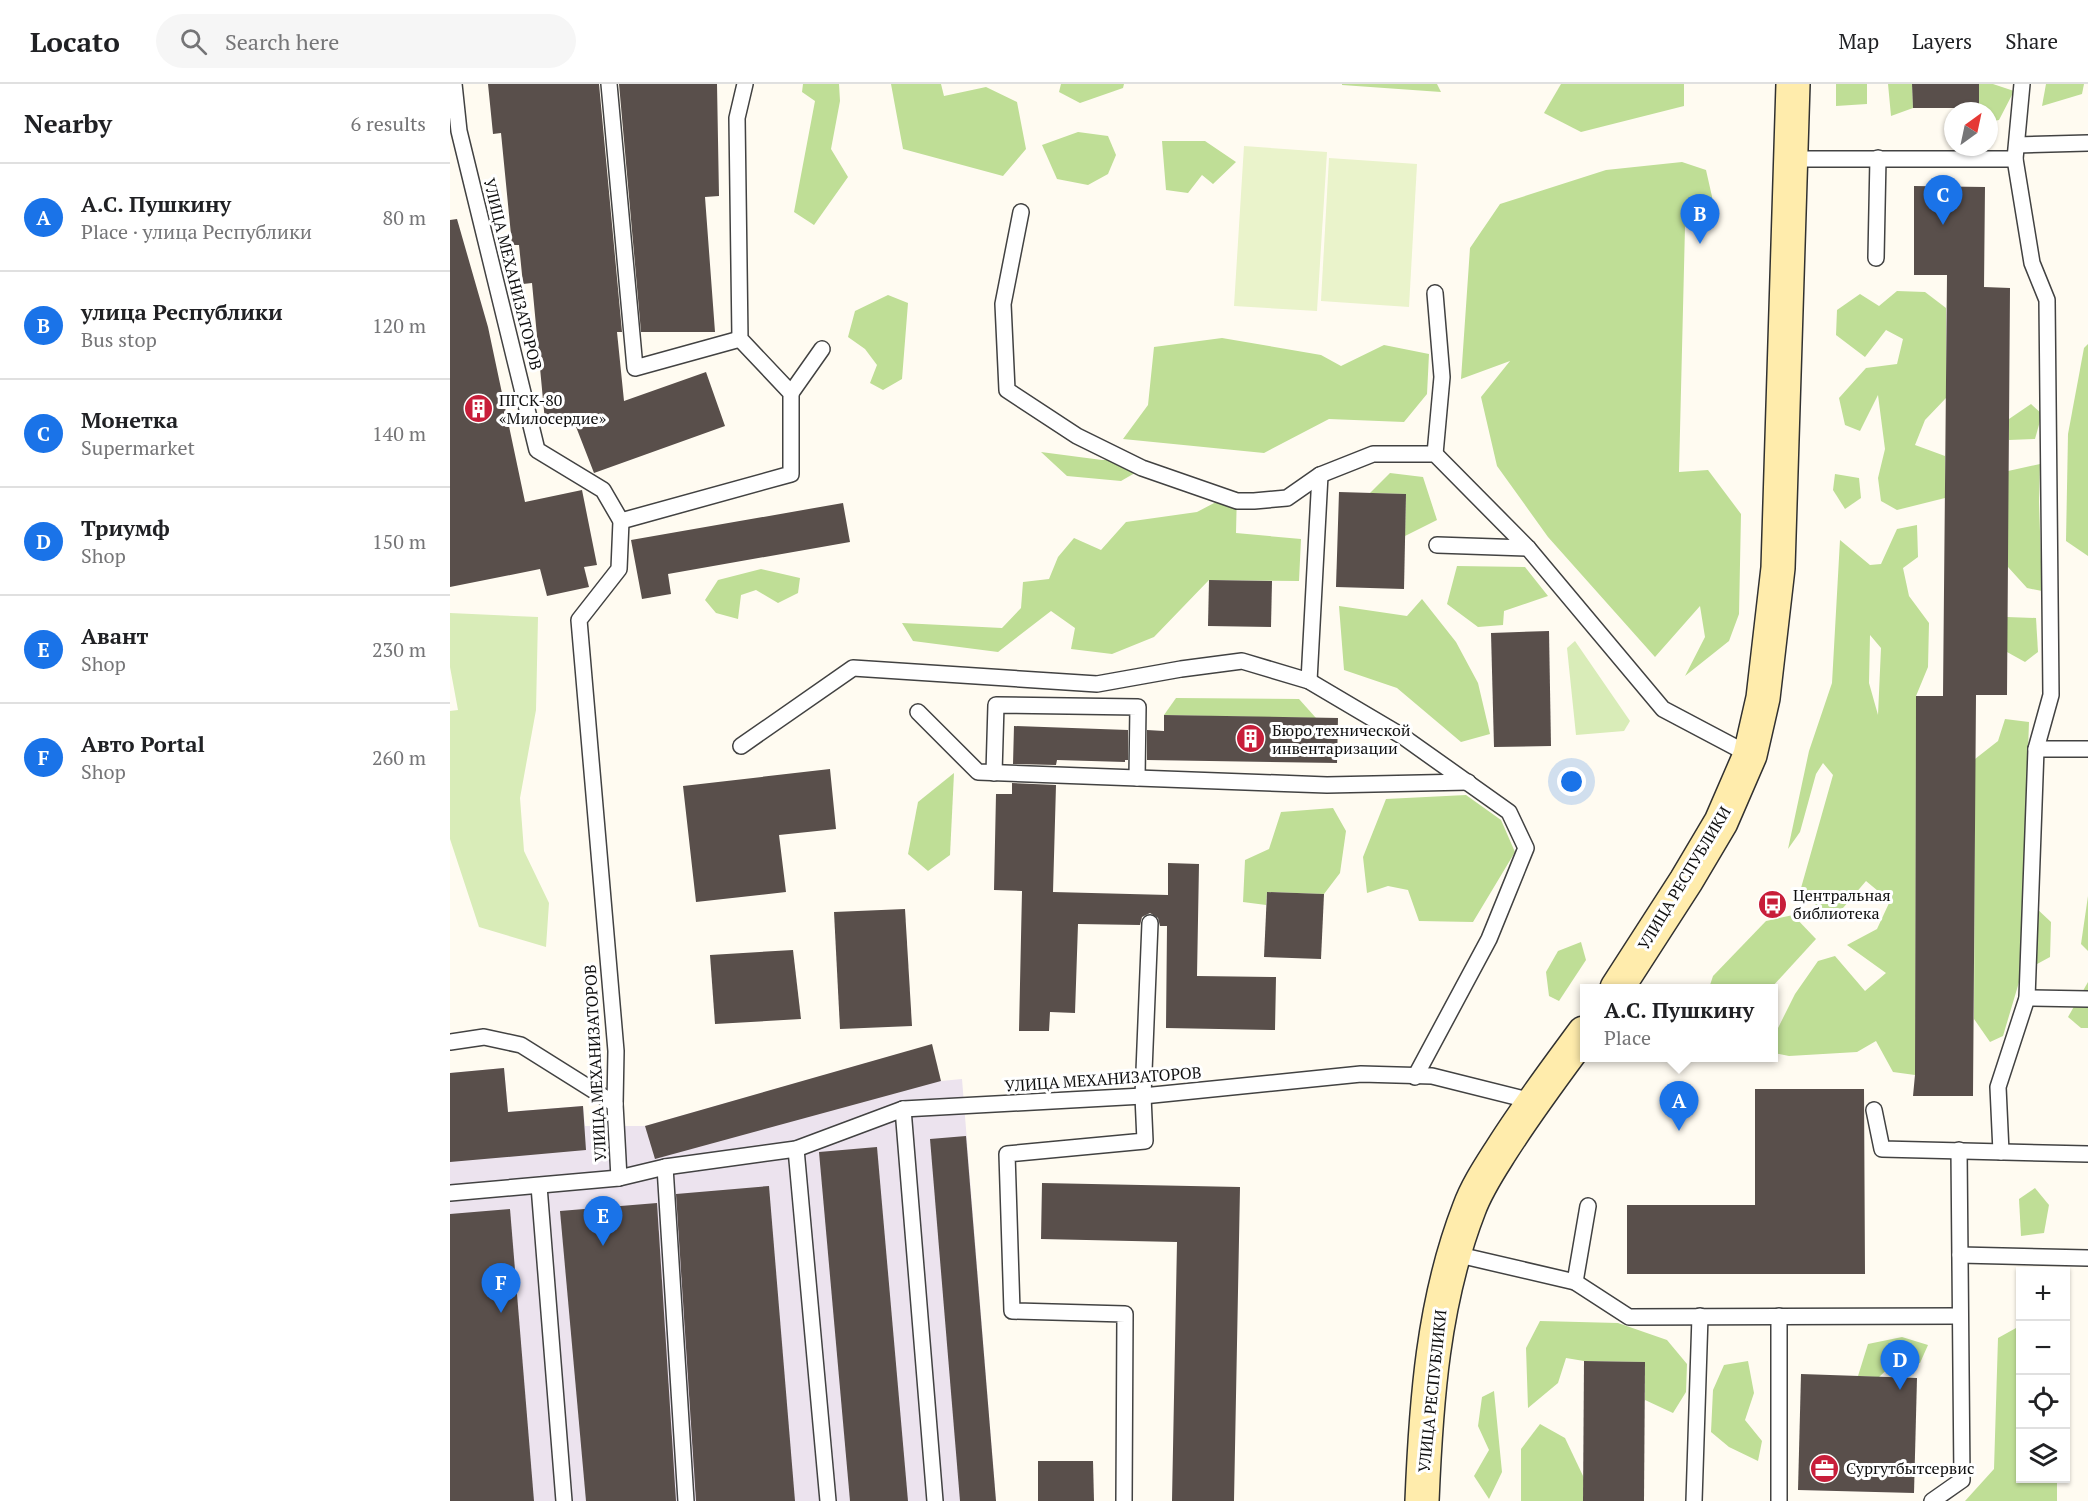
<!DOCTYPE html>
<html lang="en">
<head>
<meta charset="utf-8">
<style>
  body { margin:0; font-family:"PT Serif",serif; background:#f6f6f6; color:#202124 }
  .controls { position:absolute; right:18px; bottom:18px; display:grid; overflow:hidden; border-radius:0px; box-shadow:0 2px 4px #0004 }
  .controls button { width:54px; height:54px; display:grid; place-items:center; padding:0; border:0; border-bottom:2px solid #e0e0e0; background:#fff; color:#202124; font:30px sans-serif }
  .compass { position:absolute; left:1494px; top:18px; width:54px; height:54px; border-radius:50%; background:#fff; box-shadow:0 2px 4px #0004; rotate:33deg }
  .you { position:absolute; left:1122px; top:698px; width:21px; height:21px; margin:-15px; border:4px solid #fff; border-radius:50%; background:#1a73e8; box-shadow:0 0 0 9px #1a73e833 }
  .badge { display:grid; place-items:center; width:39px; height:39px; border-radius:50%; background:#1a73e8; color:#fff; font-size:20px; font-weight:700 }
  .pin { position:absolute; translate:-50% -50px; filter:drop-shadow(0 2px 3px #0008) }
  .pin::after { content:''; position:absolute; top:32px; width:21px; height:18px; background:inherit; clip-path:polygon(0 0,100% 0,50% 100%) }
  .popup { position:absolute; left:1130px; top:900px; width:198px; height:78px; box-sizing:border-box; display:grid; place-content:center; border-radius:0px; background:#fff; filter:drop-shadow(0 2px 4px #0005); font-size:20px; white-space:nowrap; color:#757577 }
  .popup b { font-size:22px; color:#202124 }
  .popup::after { content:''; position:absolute; left:50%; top:100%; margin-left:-12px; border:12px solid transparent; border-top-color:#fff }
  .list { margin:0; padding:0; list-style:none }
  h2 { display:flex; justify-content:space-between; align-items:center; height:78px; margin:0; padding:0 24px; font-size:26px }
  h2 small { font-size:20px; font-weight:400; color:#757577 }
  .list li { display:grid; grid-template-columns:39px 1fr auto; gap:18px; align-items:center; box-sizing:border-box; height:108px; padding:0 24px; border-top:2px solid #e0e0e0 }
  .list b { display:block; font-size:22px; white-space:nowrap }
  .list p { margin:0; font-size:20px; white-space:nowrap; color:#757577 }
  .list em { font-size:20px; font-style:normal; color:#757577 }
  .icon { flex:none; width:33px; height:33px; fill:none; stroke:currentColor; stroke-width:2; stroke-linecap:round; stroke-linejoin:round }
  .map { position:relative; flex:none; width:1638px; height:1417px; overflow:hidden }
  header { display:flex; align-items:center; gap:36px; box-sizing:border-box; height:84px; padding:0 30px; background:#fff; border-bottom:2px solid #e0e0e0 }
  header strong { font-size:28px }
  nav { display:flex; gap:33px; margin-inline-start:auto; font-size:21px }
  .search { width:420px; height:54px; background:#f6f6f6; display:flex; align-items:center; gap:15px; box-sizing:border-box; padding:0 21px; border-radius:33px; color:#757577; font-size:22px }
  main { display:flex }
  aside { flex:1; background:#fff }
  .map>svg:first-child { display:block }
  .industrial { fill:#ece3ee }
  .green { fill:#d9ecb8 }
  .forest { fill:#bfde96; fill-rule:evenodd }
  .pitch { fill:#eaf3cb }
  .building { fill:#594f4b }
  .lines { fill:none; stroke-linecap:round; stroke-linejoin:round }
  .lane-casing { stroke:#424242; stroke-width:18 }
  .secondary-casing { stroke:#313131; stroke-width:36 }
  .lane { stroke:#fff; stroke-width:15 }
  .secondary { stroke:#ffecac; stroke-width:33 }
  .labels { text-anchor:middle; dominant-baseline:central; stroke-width:6; stroke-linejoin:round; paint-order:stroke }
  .street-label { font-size:16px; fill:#0f0f0f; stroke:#fff }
  .poi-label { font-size:16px; fill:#0f0f0f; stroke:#fff; text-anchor:start }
</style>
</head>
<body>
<header>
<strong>Locato</strong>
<div class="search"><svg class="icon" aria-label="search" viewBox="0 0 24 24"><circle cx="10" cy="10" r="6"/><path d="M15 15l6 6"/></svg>Search here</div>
<nav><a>Map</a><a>Layers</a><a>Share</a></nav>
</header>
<main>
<aside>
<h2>Nearby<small>6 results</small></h2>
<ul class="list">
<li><span class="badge">A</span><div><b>А.С. Пушкину</b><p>Place · улица Республики</p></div><em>80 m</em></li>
<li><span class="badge">B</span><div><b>улица Республики</b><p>Bus stop</p></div><em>120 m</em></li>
<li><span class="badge">C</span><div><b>Монетка</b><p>Supermarket</p></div><em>140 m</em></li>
<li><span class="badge">D</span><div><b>Триумф</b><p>Shop</p></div><em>150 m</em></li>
<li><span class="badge">E</span><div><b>Авант</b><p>Shop</p></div><em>230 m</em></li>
<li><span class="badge">F</span><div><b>Авто Portal</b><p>Shop</p></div><em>260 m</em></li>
</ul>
</aside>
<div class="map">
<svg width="1638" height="1417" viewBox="0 0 1638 1417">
  <rect width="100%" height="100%" fill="#fffbf1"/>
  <path class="industrial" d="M448 970 491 997 512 995 546 1417H0V989L54 984 58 1028 133 1022 135 1042H195Z"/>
  <g class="green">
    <path d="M0 529 88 533 86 626 70 714 74 767 99 819 96 863 29 843 0 755V627L8 626 0 583Z"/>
    <path d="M1125 557 1180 637 1174 647 1126 651 1117 564Z"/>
  </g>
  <g class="forest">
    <path d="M353 0H389L390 17 381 65 398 93 364 141 344 128 365 17 352 8Z"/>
    <path d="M441 0H491L494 12 536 3 567 18 576 65 553 92 453 65Z"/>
    <path d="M611 0H674L673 4 630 19 609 8Z"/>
    <path d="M892 0H987L991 8 892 1Z"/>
    <path d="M1111 0H1234V22L1131 48 1094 29Z"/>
    <path d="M1386 0H1417V20L1386 22Z"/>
    <path d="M1438 0H1462L1463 24 1441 32Z"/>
    <path d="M1529 0H1543L1564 7 1549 36 1539 38V27H1520L1518 24Z"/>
    <path d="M1596 0H1634L1632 10 1592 22Z"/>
    <path d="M628 48 658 52 666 71 658 90 638 101 607 95 592 61Z"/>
    <path d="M712 57H755L786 78 763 100 752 91 738 109 716 106Z"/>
    <path d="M1232 78 1256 86 1263 117 1235 143 1229 388 1258 386 1291 430 1289 530 1279 557 1235 592 1255 553 1250 522 1205 573 1098 453 1047 382 1031 313 1060 277 1011 295 1020 164 1050 120 1156 86Z"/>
    <path d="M1447 207 1475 208 1496 224V314L1475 336 1465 361 1495 372V414L1447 426 1431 417 1428 394 1435 365 1428 311 1410 347 1395 341 1389 314 1416 284 1447 280 1453 255 1436 246 1415 273 1386 251 1387 226 1410 210 1429 222Z"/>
    <path d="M438 211 458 219 452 295 433 306 420 299 427 281 415 265 398 253 405 227Z"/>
    <path d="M772 254 871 271 891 282 934 261 979 270 977 310 954 338 879 335 814 369 673 355 698 321 704 263Z"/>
    <path d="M1638 260V472L1616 457 1618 350 1634 264Z"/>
    <path d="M1581 320 1592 330 1585 355 1559 356V335Z"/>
    <path d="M591 368 652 376 686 374 697 382 671 397 617 392Z"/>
    <path d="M1590 380 1589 418 1592 507 1577 504 1558 483V387Z"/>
    <path d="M940 389 973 393 987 436 955 452 956 410 920 409Z"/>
    <path d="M1385 390 1409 394 1411 414 1395 425 1383 406Z"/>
    <path d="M787 407 786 449 851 455 849 497 759 496 704 553 662 570 621 565 625 544 601 527 548 568 463 557 452 539 552 544 571 524 573 498 599 495 608 473 624 454 651 466 676 438 747 428Z"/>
    <path d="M1467 441 1468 473 1453 484 1459 512 1479 539 1478 583 1466 612 1465 991 1443 988 1426 957 1407 968 1339 972 1324 969V952L1345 910 1368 877 1385 872 1415 907 1436 889 1397 861 1427 845 1440 817 1416 797 1381 838 1351 804 1383 691 1373 679 1366 690 1350 748 1338 765 1359 667 1382 599 1390 456 1420 481 1431 480 1447 445ZM1420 551 1431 564 1428 631 1419 599Z"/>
    <path d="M1007 482 1075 483 1098 512 1054 527 1053 541 1028 543 997 520Z"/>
    <path d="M311 485 350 494 348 509 328 519 306 506 291 511 288 535 266 529 255 516 268 496Z"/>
    <path d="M972 515 1006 558 1028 599 1040 650 1011 658 947 604 894 586 889 522 957 532Z"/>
    <path d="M1557 533 1586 534 1588 568 1575 578 1557 568Z"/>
    <path d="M726 614 849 615 866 634 714 631Z"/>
    <path d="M1555 635 1579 638 1573 812 1601 838 1600 873 1572 888 1553 952 1540 958 1524 935 1525 675 1548 657Z"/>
    <path d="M504 689 500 771 478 787 458 770 468 718Z"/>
    <path d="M1016 711 1051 736 1065 768 1023 838 969 837 958 806 938 802 917 809 913 773 936 715Z"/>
    <path d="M883 724 896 747 890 789 874 810 817 808 816 821 793 818 795 776 819 765 831 728Z"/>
    <path d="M1638 812V867L1631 860Z"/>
    <path d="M1343 831 1366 855 1321 904H1259L1263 892 1316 837Z"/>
    <path d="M1131 858 1136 876 1109 917 1099 912 1096 888 1108 867Z"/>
    <path d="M1638 898V944H1631L1618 933Z"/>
    <path d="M1585 1104 1599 1121 1594 1149 1571 1152 1569 1115Z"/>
    <path d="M1090 1237 1168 1239 1217 1256 1237 1280 1236 1308 1223 1329 1195 1316V1278L1134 1277 1116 1274 1108 1299 1078 1324 1076 1264Z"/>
    <path d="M1570 1239V1394L1607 1395V1417H1515L1544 1385 1548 1254 1566 1244Z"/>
    <path d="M1452 1253 1478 1261 1470 1279 1443 1280 1429 1293 1408 1292 1418 1260Z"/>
    <path d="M1298 1277 1304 1309 1295 1336 1312 1357 1308 1377 1279 1363 1261 1348 1263 1306 1274 1281Z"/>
    <path d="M1044 1307 1052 1388 1039 1415 1024 1392 1039 1366 1028 1342 1032 1313Z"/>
    <path d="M1090 1340 1115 1354 1134 1394 1133 1417H1071V1365Z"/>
  </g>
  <g class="pitch">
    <path d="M794 62 877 68 867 227 784 222Z"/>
    <path d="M879 74 967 80 959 223 871 217Z"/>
  </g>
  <g class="building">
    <path d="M38 0H149L172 248H167L174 317 256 288 275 342 144 389 123 335 95 337 82 199 73 200 69 161H62L51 49 43 50Z"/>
    <path d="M169 0H267L269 112 255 113 265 248H191Z"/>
    <path d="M1462 0H1529V24H1463Z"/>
    <path d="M1464 102 1535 103 1534 203 1560 204 1557 611H1526L1523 1012H1463L1465 991 1466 612H1493L1497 191H1464Z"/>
    <path d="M7 135 38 243 75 418 132 406 147 481 134 483 139 503 97 512 90 485 0 503V136Z"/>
    <path d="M889 408 956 410 954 505 886 503Z"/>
    <path d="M393 419 400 458 218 490 221 510 192 515 181 456Z"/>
    <path d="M759 496 822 497 821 543 758 542Z"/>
    <path d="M1099 547 1101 662 1044 663 1041 549Z"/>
    <path d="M714 631 888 634 887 679 697 676V646L714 647Z"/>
    <path d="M564 642 678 646V676H675V678L607 676 606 681 563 680Z"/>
    <path d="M380 685 386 745 329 751 336 808 246 818 233 702Z"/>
    <path d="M562 699 606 701 603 808 718 811V779L749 780 747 892 826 893 825 946 716 944 717 842H710L708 834 700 829 692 833 690 841 628 840 625 929 600 928 599 947H569L572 807 544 806 546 710H562Z"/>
    <path d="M817 808 874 810 871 875 814 873Z"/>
    <path d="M455 825 462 942 390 945 384 828Z"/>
    <path d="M343 866 351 935 265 940 260 871Z"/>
    <path d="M482 960 491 997 205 1075 195 1042Z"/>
    <path d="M54 984 58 1028 133 1022 136 1066 0 1078V989Z"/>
    <path d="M1305 1005H1414L1415 1190H1177V1121H1305Z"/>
    <path d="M516 1052 546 1417H510L480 1055Z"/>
    <path d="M427 1063 458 1417H400L369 1068Z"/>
    <path d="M592 1099 790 1103 784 1417H722L727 1158 591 1155Z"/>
    <path d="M319 1102 345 1417H246L226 1110Z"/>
    <path d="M207 1119 226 1417H136L110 1127Z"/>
    <path d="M60 1125 84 1417H0V1130Z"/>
    <path d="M1134 1277 1195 1278 1194 1417H1133Z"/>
    <path d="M1351 1290 1467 1294 1464 1409 1348 1406Z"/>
    <path d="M588 1377H643L644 1417H588Z"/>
  </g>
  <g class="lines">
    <defs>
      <g id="lane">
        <path d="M4 0 9 47 87 366 153 406 171 437 169 485 129 536 166 967 165 1020 169 1094"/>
        <path d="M159 0 185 284 290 255"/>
        <path d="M1567 61 1638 59"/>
        <path d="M1340 75H1565"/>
        <path d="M571 128 553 220 557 306 627 352 692 384 787 417H804L837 414 870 391 923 370H985L1078 464 1213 625 1300 671"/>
        <path d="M1426 174 1428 74"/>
        <path d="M341 309 372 265"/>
        <path d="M985 370 992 293 985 209"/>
        <path d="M171 437 341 390V309L290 255 287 34 295 0"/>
        <path d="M987 461 1078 464"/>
        <path d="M859 597 870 391"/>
        <path d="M468 628 528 688 877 701 1018 698"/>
        <path d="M291 662 403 584 647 600 731 585 792 577 859 597 952 652 1059 728 1076 764 1039 855 965 993"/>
        <path d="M1586 665H1638"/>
        <path d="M544 689 546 621 688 623 687 694"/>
        <path d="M1577 914 1638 915"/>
        <path d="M0 958 34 953 71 961 165 1020"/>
        <path d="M453 1025 485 1417"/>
        <path d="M1424 1026 1432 1065 1638 1070"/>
        <path d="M346 1065 378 1417"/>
        <path d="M1551 1068 1548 1003 1577 914 1586 665 1601 611 1597 216 1582 179 1565 75 1572 0"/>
        <path d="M215 1083 236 1417"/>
        <path d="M89 1102 114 1417"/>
        <path d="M0 1109 169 1094 215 1083 346 1065 453 1025 693 1012 911 990 982 992 1082 1017"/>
        <path d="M1005 1170 1125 1198 1179 1233 1510 1232"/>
        <path d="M1510 1171 1638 1174"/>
        <path d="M1125 1198 1138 1122"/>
        <path d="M1329 1232V1417"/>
        <path d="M674 1417 675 1230 562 1227 557 1070 695 1057 693 1012 700 839"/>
        <path d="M1244 1417 1250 1232"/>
        <path d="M1482 1417 1512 1396 1509 1066"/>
      </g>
      <g id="secondary">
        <path d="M1167 904 1236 797 1271 738 1300 671 1313 614 1328 484 1343 0"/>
        <path d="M972 1417C976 1318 983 1218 1019 1125 1027 1103 1040 1084 1052 1065 1078 1024 1106 987 1134 949"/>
      </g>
    </defs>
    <use href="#lane" class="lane-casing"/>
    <use href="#secondary" class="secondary-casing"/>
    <use href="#lane" class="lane"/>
    <use href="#secondary" class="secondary"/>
  </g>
  <defs>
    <symbol id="building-disc" viewBox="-11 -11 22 22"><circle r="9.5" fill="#c81e3a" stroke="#fff"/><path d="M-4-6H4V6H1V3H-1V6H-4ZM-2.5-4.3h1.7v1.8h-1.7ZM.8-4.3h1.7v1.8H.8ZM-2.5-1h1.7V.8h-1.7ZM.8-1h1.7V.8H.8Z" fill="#fff"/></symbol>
    <symbol id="bus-disc" viewBox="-11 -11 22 22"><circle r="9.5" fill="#c81e3a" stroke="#fff"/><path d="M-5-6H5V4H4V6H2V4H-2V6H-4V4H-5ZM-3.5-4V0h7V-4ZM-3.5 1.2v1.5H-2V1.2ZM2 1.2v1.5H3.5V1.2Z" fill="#fff"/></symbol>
    <symbol id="office-disc" viewBox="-11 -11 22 22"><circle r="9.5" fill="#c81e3a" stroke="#fff"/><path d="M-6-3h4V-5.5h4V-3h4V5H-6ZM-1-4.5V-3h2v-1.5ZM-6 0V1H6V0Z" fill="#fff"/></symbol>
  </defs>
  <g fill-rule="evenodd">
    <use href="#building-disc" x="12" y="308" width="33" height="33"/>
    <use href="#building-disc" x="784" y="638" width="33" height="33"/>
    <use href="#bus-disc" x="1306" y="804" width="33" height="33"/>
    <use href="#office-disc" x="1358" y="1368" width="33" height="33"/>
  </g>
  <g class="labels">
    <g class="street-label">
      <text transform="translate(63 190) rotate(76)">УЛИЦА МЕХАНИЗАТОРОВ</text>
      <text transform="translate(1234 794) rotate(-59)">УЛИЦА РЕСПУБЛИКИ</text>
      <text transform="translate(145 979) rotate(-93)">УЛИЦА МЕХАНИЗАТОРОВ</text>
      <text transform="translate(653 995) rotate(-4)">УЛИЦА МЕХАНИЗАТОРОВ</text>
      <text transform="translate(982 1307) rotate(-84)">УЛИЦА РЕСПУБЛИКИ</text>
    </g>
    <g class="poi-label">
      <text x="49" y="316">ПГСК-80<tspan x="49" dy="18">«Милосердие»</tspan></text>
      <text x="822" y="646">Бюро технической<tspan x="822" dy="18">инвентаризации</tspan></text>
      <text x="1343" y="811">Центральная<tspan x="1343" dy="18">библиотека</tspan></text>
      <text x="1396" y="1384">Сургутбытсервис</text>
    </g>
  </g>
</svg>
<div class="controls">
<button>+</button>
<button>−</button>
<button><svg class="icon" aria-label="locate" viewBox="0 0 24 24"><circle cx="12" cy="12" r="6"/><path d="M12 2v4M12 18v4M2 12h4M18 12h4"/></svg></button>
<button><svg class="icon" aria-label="layers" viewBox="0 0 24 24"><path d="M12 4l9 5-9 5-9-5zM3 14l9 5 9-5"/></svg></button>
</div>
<svg class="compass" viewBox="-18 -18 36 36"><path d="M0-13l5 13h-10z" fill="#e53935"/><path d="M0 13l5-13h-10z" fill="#757577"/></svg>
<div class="you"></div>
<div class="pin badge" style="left:1229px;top:1047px">A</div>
<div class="popup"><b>А.С. Пушкину</b>Place</div>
<div class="pin badge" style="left:1250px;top:160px">B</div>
<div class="pin badge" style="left:1493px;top:141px">C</div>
<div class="pin badge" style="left:1450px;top:1306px">D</div>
<div class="pin badge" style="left:153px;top:1162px">E</div>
<div class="pin badge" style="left:51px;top:1229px">F</div>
</div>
</main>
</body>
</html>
